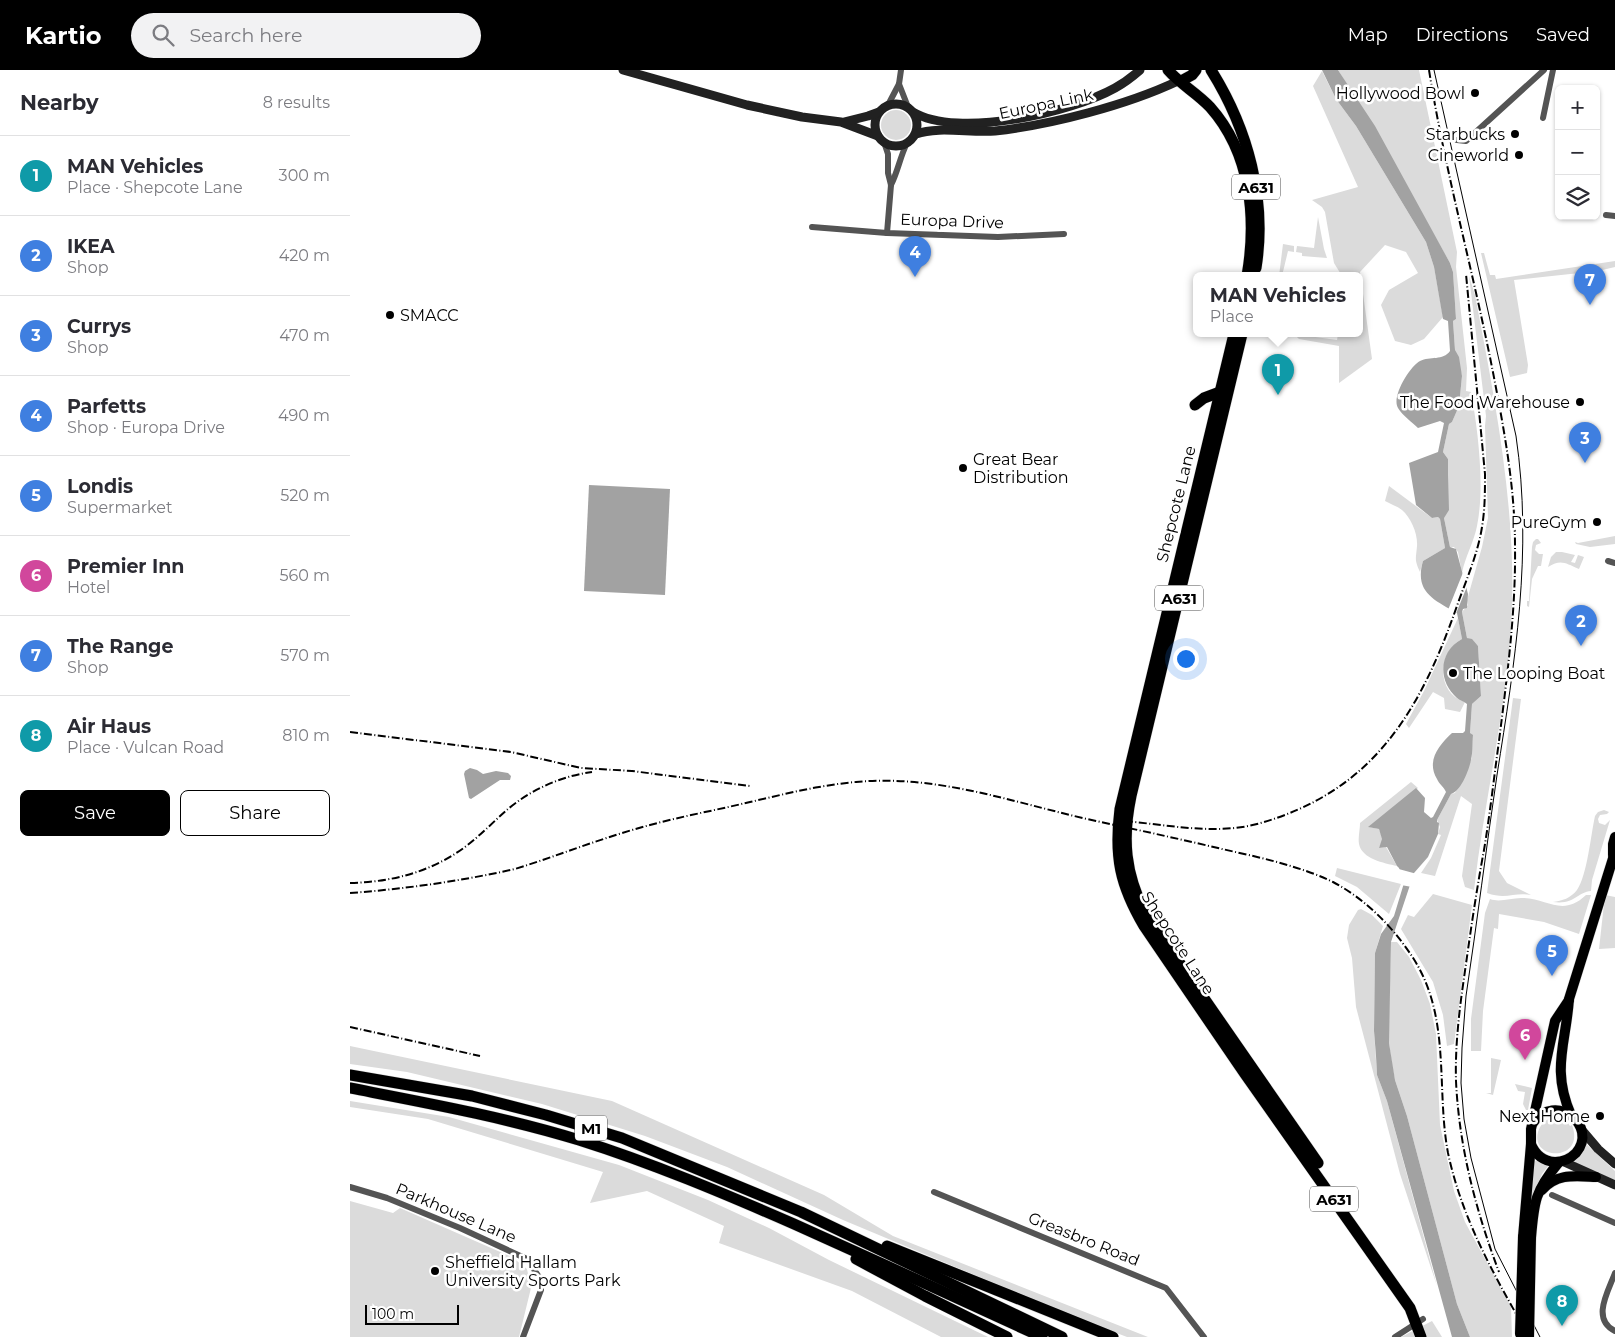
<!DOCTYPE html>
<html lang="en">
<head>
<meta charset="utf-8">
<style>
  body { margin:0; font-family:Montserrat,sans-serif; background:#f2f2f3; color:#2b2b33 }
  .controls { position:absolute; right:15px; top:15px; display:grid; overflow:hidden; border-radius:8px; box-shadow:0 1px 4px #0004 }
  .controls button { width:45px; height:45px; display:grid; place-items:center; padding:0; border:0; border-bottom:1px solid #e1e1e2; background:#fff; color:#2b2b33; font:25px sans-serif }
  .scale { position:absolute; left:15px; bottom:12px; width:94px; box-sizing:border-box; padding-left:5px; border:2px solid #000; border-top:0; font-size:14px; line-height:18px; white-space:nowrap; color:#000; -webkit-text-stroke:4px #fff; paint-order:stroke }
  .you { position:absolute; left:835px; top:588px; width:18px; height:18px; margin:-12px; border:4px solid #fff; border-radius:50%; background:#1a73e8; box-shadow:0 0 0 8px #1a73e833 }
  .badge { display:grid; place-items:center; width:32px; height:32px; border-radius:50%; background:#000; color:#fff; font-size:16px; font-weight:700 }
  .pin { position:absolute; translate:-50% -41px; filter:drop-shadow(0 1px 2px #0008) }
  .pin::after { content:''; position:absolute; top:26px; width:18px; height:15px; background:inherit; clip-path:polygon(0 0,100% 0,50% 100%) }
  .popup { position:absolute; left:843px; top:202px; width:170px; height:65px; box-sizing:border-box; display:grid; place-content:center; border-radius:8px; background:#fff; filter:drop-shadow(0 1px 4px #0005); font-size:16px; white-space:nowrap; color:#7c7c81 }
  .popup b { font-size:19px; color:#2b2b33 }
  .popup::after { content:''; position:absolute; left:50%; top:100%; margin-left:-10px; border:10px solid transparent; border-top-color:#fff }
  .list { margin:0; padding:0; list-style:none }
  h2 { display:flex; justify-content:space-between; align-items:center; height:65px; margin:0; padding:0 20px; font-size:21px }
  h2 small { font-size:16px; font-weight:400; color:#7c7c81 }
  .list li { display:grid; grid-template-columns:32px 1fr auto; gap:15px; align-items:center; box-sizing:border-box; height:80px; padding:0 20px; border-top:1px solid #e1e1e2 }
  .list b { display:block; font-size:19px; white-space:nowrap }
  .list p { margin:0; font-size:16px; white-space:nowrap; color:#7c7c81 }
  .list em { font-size:16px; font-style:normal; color:#7c7c81 }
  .actions { display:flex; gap:10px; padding:15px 20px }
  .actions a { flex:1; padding:11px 0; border:1px solid #000; border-radius:8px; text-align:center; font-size:18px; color:#000 }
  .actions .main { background:#000; color:#fff }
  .icon { flex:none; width:28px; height:28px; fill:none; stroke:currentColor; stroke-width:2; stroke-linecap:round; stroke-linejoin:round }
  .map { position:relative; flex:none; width:1265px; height:1267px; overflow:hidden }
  header { display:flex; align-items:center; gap:30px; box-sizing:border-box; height:70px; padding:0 25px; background:#000; color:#fff }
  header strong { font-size:24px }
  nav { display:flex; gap:28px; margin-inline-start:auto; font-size:18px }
  .search { width:350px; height:45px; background:#f2f2f3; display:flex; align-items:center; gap:12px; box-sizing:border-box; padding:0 18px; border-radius:28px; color:#7c7c81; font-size:19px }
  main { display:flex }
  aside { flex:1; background:#fff }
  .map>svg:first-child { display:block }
  .green { fill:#dbdbdb }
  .water { fill:#a2a2a2 }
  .pier { fill:#fff }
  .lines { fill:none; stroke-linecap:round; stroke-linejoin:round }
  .primary-casing { stroke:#dbdbdb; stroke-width:11 }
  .highway-casing { stroke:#dbdbdb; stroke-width:12 }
  .street { stroke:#545454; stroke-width:6 }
  .secondary { stroke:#212121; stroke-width:9 }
  .primary { stroke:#000; stroke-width:10 }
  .highway { stroke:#000; stroke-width:11 }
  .tram { stroke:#000; stroke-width:1 }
  .rail { stroke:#000; stroke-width:2; stroke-dasharray:8 2.5 1 2.5; stroke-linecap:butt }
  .primary-bridge-casing { stroke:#dbdbdb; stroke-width:11; stroke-linecap:butt }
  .primary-bridge { stroke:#000; stroke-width:10 }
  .poi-dot { fill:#000; stroke:#fff; stroke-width:2 }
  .labels { text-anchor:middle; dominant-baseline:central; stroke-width:5; stroke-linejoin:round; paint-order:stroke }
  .shield { fill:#fff; stroke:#4c4c4c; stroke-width:1 }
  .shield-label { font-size:15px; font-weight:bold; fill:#000 }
  .poi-label { font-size:16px; fill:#000; stroke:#fff; text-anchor:end }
  .street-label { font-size:16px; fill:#000; stroke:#fff }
</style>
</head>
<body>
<header>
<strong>Kartio</strong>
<div class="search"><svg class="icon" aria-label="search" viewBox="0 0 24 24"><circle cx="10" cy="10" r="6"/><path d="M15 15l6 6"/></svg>Search here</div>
<nav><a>Map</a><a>Directions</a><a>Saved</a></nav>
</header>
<main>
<aside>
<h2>Nearby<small>8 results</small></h2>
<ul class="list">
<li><span class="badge" style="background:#0f9aa8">1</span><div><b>MAN Vehicles</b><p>Place · Shepcote Lane</p></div><em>300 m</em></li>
<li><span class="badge" style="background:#3f7fe0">2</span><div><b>IKEA</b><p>Shop</p></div><em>420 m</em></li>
<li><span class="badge" style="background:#3f7fe0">3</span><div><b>Currys</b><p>Shop</p></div><em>470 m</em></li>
<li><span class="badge" style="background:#3f7fe0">4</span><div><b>Parfetts</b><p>Shop · Europa Drive</p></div><em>490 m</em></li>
<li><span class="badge" style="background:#3f7fe0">5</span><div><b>Londis</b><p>Supermarket</p></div><em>520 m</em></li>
<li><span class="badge" style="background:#d1479c">6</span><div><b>Premier Inn</b><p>Hotel</p></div><em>560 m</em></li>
<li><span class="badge" style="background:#3f7fe0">7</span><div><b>The Range</b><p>Shop</p></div><em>570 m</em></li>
<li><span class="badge" style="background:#0f9aa8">8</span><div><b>Air Haus</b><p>Place · Vulcan Road</p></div><em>810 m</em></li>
</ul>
<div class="actions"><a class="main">Save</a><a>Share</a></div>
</aside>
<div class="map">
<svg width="1265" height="1267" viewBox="0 0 1265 1267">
  <rect width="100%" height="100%" fill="#fff"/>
  <g class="green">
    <path d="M988 0H1069L1107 182 1106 197 1117 298 1116 321 1121 322C1128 360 1135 417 1127 456 1124 472 1115 487 1112 503L1108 482 1104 477H1100L1094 448 1098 389 1093 382 1099 354 1102 352 1109 336 1112 306 1105 280 1103 251 1106 249 1103 202 1100 193 1022 55Z"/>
    <path d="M972 1 986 29 1006 56 1076 172 1084 197 1093 247 1074 269 1061 275 1045 271 1031 235 1039 220 1068 203 1056 182 1035 175 1010 202 1022 289 989 313V276L949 269 944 264 987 270 988 264H1009V206H992L984 193 975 142 972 137 962 130 1008 117 963 16Z"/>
    <circle cx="546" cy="55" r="15"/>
    <path d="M968 147 974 179 977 188 952 186V183L946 182 947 176 964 178Z"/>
    <path d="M933 174 944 176V182L938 181 932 206H929Z"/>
    <path d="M1134 183 1140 205H1145L1146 209 1265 191V197L1248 201 1164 210 1178 295 1177 303 1160 307 1131 183Z"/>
    <path d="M1119 206 1125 225C1146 335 1168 446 1161 558 1155 646 1134 733 1124 820L1115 817 1112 806 1122 734 1111 726 1085 806 1071 803 1081 788 1091 765 1088 764 1090 757 1087 750 1101 724 1105 723 1122 688 1120 663 1122 634 1131 626 1128 576 1117 568 1112 542 1118 535 1117 530 1132 477 1138 448 1135 356 1136 346Z"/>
    <path d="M1039 416 1082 448 1088 447 1090 449 1095 478 1073 491 1070 502C1064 489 1066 489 1067 476 1068 464 1061 448 1052 440 1047 436 1040 434 1035 431Z"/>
    <path d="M1265 466V474L1240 477 1226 474 1225 472 1228 473Z"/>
    <path d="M1186 469H1188L1191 473 1186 475 1185 480 1189 484H1193L1191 496H1188L1182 509 1179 537 1177 536V531H1179L1182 477 1183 472Z"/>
    <path d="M1206 482H1212L1225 485 1221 492 1225 493 1228 485 1234 487 1229 499C1215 493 1211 489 1198 497L1201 487Z"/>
    <path d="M1108 548 1112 569C1087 582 1086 623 1115 632L1110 642 1095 639 1094 628 1083 622 1059 658 1056 654 1074 621Z"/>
    <path d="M1163 628 1171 629 1149 801 1157 813 1181 825C1164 822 1156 830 1137 823Z"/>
    <path d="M1061 712 1068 718 1019 757 1029 759 1033 769 1029 778 1036 777 1047 796C1034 793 1012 789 1009 774 1008 768 1010 759 1010 753Z"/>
    <path d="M1254 740 1259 742 1257 744 1250 745 1248 749 1249 753 1255 755 1260 750 1242 810 1241 821C1227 822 1225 835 1203 832 1212 831 1221 828 1227 820 1237 806 1241 764 1245 746L1248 742Z"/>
    <path d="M987 798 1051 814 1039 844 1007 817 985 806Z"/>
    <path d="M1083 824 1122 835 1104 974 1097 976 1093 945 1083 912 1051 859 1058 845 1064 847Z"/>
    <path d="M1236 825H1241L1229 864 1194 852 1149 844 1148 859 1144 858 1133 941 1131 981H1121V949L1135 843 1140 829C1151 833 1162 827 1174 828 1198 829 1213 847 1236 825Z"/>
    <path d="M1255 825 1265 827V878L1249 879Z"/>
    <path d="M1011 839 1022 845 1033 856 1025 883 1024 961 1027 1005 1037 1031 1087 1216 1050 1104 1006 937 1002 888 997 868 999 855 1008 840Z"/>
    <path d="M1041 872H1047L1059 887 1071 910 1080 934 1086 964 1090 1055 1104 1121 1115 1152 1161 1237 1162 1267H1120L1107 1234 1057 1046 1045 1010 1042 995 1039 973V944Z"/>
    <path d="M0 976 262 1031 474 1125 543 1166 798 1267H777L725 1247 493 1150 377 1097 295 1066 192 1034 57 1002 0 994Z"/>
    <path d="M1141 988 1151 990 1143 1025 1136 1023H1141Z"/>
    <path d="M1165 1014 1182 1018 1178 1040H1176L1173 1034 1175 1022 1168 1021Z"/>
    <path d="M0 1031 99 1047 269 1095 358 1130 419 1158 479 1190 638 1267H591L502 1221 369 1173 374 1156 297 1121 240 1133 253 1102 78 1049 0 1037Z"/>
    <path d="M1205 1047 1216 1050 1220 1056 1222 1055C1236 1092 1180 1091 1188 1062 1191 1053 1196 1049 1205 1047Z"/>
    <path d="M1234 1072 1265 1101V1110L1226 1094 1224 1088Z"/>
    <path d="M1189 1089 1199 1095 1192 1104 1183 1126 1181 1125 1184 1092Z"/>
    <path d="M0 1131 43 1143 50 1138 162 1187 177 1199 181 1218 169 1267H0Z"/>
    <path d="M1082 1251 1092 1267H1051Z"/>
  </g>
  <g class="water">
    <path d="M972 0H988L1025 56 1100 193 1103 202 1106 249 1103 251 1105 280 1109 287 1112 306 1109 336 1102 352 1099 354 1093 382 1098 389V405L1099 440 1094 448 1100 477 1106 479 1118 524 1117 538 1113 539 1112 542 1117 568 1122 569 1128 576 1131 626 1122 634 1120 663 1123 665C1122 673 1123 682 1121 690 1119 700 1111 721 1101 724L1087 750V752L1089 753 1088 764 1078 787 1064 803 1041 872 1039 973 1045 1010 1057 1046 1107 1234 1120 1267H1102L1037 1031 1027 1005 1026 986 1024 961 1025 883 1031 864 1044 846 1054 813 1049 798 1047 796 1037 777 1029 778 1032 769 1029 759 1018 757 1066 718 1075 728 1074 742 1081 748 1083 747 1096 722C1094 717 1089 714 1087 709 1076 691 1089 675 1102 663H1113L1115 661 1117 634C1114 631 1110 631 1107 628 1087 611 1089 581 1112 569L1107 543C1084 530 1064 522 1073 491L1095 478 1090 449 1088 447 1082 448 1066 435 1059 393 1088 382 1094 353 1090 351 1068 358C1062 352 1053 346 1048 338 1041 327 1060 296 1070 291 1080 286 1093 291 1100 281L1098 251 1093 249 1084 197 1076 172 1006 56 986 29Z"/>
    <path d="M239 415 320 419 315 525 234 521Z"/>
    <path d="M120 698 127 700 133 704 146 701 158 703 161 706 160 710H150L121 729 119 728 114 704 115 701Z"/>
  </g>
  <g class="pier">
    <path d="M1114 500 1118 514 1105 546 1098 540Z"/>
    <path d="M1045 798 1067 804 1062 817 1051 815 1047 799Z"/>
  </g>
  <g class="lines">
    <defs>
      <g id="primary">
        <path d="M1263 785V774L1265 767"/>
        <path d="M1221 1045C1201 999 1216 974 1219 929L1265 782"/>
        <path d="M1181 1074C1185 1084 1193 1091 1205 1092 1213 1092 1220 1089 1226 1083 1249 1056 1205 1021 1183 1053"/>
        <path d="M1192 1120C1207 1103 1225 1106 1246 1107"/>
        <path d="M1173 1167 1181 1074V1059L1205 951 1219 930"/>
        <path d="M1181 1168C1184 1131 1185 1121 1209 1092"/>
      </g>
      <g id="highway">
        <path d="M818 0C830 14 847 23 860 37 901 83 907 148 897 206"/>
        <path d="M861 0C898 59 917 129 906 198"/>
        <path d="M831 11 842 5 846 0"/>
        <path d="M884 264 770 739C764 787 770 815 794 856L895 1004 1060 1238 1071 1267"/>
        <path d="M892 264 781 726C772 769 775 803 795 843L968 1093"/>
        <path d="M845 335 854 328 870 322"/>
        <path d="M0 1005 122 1026 196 1045 272 1068 451 1142 712 1267"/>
        <path d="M0 1018C77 1033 154 1047 229 1070 302 1093 373 1123 444 1154 527 1191 609 1229 692 1267"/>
        <path d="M537 1176 763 1267"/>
        <path d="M506 1189 575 1226 657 1267"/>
      </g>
    </defs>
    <use href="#primary" class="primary-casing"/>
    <use href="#highway" class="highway-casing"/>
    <g class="street">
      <path d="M549 14 558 37"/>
      <path d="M538 35 549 14 551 0"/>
      <path d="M1193 48 1203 0"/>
      <path d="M1107 70 1116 71 1194 0"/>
      <path d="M534 72 538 84V103L541 115 537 163 648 167 714 164"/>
      <path d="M541 115C548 101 550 87 557 73"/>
      <path d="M1256 145 1265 146"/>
      <path d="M462 157 537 163"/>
      <path d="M1258 491 1265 493"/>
      <path d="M0 1117 37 1128 110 1158 177 1189 189 1207 191 1220 173 1267"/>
      <path d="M584 1122 816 1218 854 1267"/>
      <path d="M1202 1125 1265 1153"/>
      <path d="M1265 1203C1258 1222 1241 1249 1265 1261"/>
      <path d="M1045 1267 1073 1249"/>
    </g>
    <g class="secondary">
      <path d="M273 0 397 35 452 47 491 52 528 66"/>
      <circle cx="546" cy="55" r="21"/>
      <path d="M563 42C608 69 722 42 765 18 774 13 782 7 790 0"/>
      <path d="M494 52 518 46 529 42"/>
      <path d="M566 64C588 56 620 63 645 61 701 55 777 35 828 11"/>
      <path d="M1231 1059 1248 1079 1265 1094"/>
      <path d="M1212 1091 1265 1115"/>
    </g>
    <use href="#primary" class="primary"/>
    <use href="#highway" class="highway"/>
    <path class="tram" d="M1084 0 1166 366C1183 482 1165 591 1147 705 1136 779 1127 853 1116 926L1112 978 1111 1013 1114 1049 1121 1088 1145 1179 1190 1267"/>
    <g class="rail">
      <path d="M1079 0C1096 107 1126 211 1146 318 1156 370 1165 423 1165 476 1166 541 1157 607 1149 671 1144 707 1140 744 1134 780 1126 823 1120 865 1114 908 1109 942 1105 977 1106 1011 1109 1077 1126 1141 1149 1202"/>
      <path d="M0 662 161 682 231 698 282 701 400 716"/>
      <path d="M775 751C818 755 865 765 907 754 1024 722 1071 640 1108 533 1117 508 1128 483 1132 457 1135 439 1135 422 1135 404L1116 204"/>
      <path d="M0 813C42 812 81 802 115 777 131 765 144 751 158 739 182 719 212 706 242 702"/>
      <path d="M0 823C55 819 111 811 165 799 210 785 254 767 300 755 333 746 367 740 400 732 435 724 470 715 506 712 589 704 667 734 746 751 788 760 830 769 872 779 908 787 950 796 983 812 1017 830 1045 859 1065 891 1101 950 1086 1019 1098 1083 1112 1149 1144 1205 1177 1263"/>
      <path d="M0 957 130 986"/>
    </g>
    <defs>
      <g id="primary-bridge">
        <path d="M1170 1264 1173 1167"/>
        <path d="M1179 1267 1181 1168"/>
      </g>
    </defs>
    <use href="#primary-bridge" class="primary-bridge-casing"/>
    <use href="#primary-bridge" class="primary-bridge"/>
  </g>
  <g class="poi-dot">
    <circle cx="1125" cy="23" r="5"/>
    <circle cx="1165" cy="64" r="5"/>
    <circle cx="1169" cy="85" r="5"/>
    <circle cx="40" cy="245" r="5"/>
    <circle cx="1230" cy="332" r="5"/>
    <circle cx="613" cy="398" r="5"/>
    <circle cx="1247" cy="452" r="5"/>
    <circle cx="1103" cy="603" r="5"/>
    <circle cx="1250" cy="1046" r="5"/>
    <circle cx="85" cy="1201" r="5"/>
  </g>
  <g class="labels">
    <g class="shield">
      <rect x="882" y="104.5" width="48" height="25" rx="4"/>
      <rect x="805" y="515.5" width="48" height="25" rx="4"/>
      <rect x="225" y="1045.5" width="32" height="25" rx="4"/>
      <rect x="960" y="1116.5" width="48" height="25" rx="4"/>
    </g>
    <g class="shield-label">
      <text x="906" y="117">A631</text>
      <text x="829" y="528">A631</text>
      <text x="241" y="1058">M1</text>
      <text x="984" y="1129">A631</text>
    </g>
    <g class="poi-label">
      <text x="1115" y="23">Hollywood Bowl</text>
      <text x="1155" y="64">Starbucks</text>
      <text x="1159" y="85">Cineworld</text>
      <text x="50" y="245" text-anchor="start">SMACC</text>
      <text x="1220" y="332">The Food Warehouse</text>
      <text x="623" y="389" text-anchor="start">Great Bear<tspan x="623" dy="18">Distribution</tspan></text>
      <text x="1237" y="452">PureGym</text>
      <text x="1113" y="603" text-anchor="start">The Looping Boat</text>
      <text x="1240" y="1046">Next Home</text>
      <text x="95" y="1192" text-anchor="start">Sheffield Hallam<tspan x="95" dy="18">University Sports Park</tspan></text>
    </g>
    <g class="street-label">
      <text transform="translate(696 34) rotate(-12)">Europa Link</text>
      <text transform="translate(602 151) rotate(2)">Europa Drive</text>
      <text transform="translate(826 434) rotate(-76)">Shepcote Lane</text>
      <text transform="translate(828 873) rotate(57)">Shepcote Lane</text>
      <text transform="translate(106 1143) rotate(23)">Parkhouse Lane</text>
      <text transform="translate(734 1169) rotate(22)">Greasbro Road</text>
    </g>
  </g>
</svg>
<div class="controls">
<button>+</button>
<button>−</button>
<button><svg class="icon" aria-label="layers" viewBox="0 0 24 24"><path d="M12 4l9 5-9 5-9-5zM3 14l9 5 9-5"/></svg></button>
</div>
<div class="scale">100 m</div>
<div class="you"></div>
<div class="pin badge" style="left:928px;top:325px;background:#0f9aa8">1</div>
<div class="popup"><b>MAN Vehicles</b>Place</div>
<div class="pin badge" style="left:1231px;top:576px;background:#3f7fe0">2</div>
<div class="pin badge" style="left:1235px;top:393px;background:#3f7fe0">3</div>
<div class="pin badge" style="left:565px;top:207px;background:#3f7fe0">4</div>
<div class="pin badge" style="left:1202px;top:906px;background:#3f7fe0">5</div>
<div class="pin badge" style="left:1175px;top:990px;background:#d1479c">6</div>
<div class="pin badge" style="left:1240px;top:235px;background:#3f7fe0">7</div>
<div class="pin badge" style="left:1212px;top:1256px;background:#0f9aa8">8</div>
</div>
</main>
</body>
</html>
